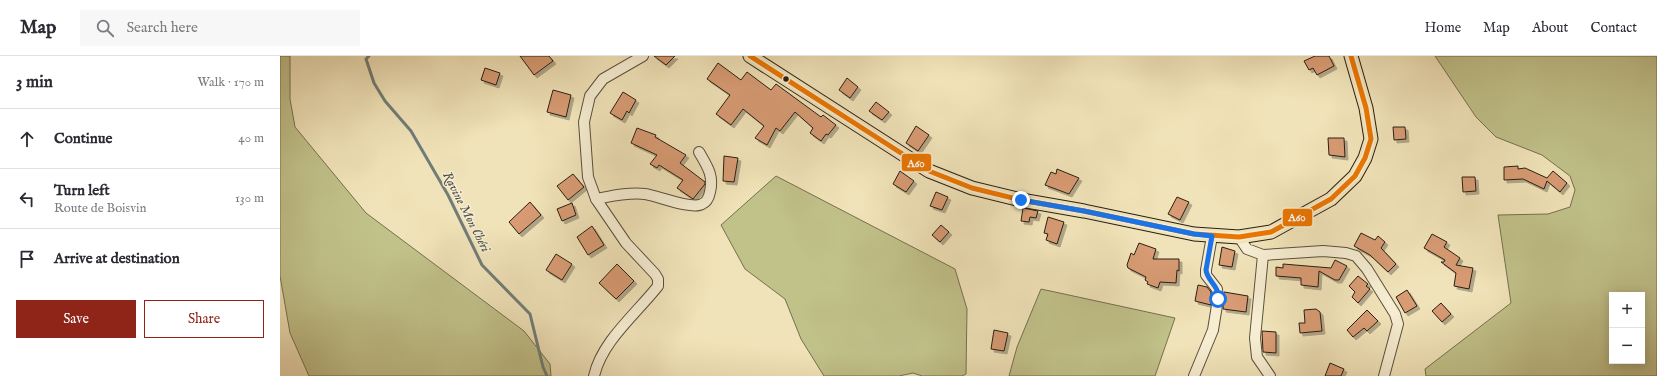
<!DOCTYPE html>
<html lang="en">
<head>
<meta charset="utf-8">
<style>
  body { margin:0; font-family:"IM FELL English",serif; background:#f7f7f7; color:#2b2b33 }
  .controls { position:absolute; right:12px; bottom:12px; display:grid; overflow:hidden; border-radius:0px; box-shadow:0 2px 10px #0003 }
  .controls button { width:36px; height:36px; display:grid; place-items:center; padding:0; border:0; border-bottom:1px solid #e1e1e2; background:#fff; color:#2b2b33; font:20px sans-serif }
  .stop { position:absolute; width:12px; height:12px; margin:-9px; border:3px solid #1a73e8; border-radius:50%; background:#fff }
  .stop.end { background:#1a73e8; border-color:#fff; box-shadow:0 1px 4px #0008 }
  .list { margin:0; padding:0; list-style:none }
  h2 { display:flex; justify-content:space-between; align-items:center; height:52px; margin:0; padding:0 16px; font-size:17px }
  h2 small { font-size:13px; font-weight:400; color:#7c7c81 }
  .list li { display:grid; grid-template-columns:26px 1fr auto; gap:12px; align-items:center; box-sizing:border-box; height:60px; padding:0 16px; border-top:1px solid #e1e1e2 }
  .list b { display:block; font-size:15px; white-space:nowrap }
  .list p { margin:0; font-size:13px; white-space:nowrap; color:#7c7c81 }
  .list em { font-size:13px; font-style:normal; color:#7c7c81 }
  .actions { display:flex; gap:8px; padding:12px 16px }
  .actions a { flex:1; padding:9px 0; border:1px solid #8f2418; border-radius:0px; text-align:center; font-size:14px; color:#8f2418 }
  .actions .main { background:#8f2418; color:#fff }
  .icon { flex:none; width:22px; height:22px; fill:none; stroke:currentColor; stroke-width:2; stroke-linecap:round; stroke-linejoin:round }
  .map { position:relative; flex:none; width:1377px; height:320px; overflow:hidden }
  header { display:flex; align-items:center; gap:24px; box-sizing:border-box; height:56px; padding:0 20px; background:#fff; border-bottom:1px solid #e1e1e2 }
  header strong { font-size:19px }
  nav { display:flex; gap:22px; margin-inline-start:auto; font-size:14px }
  .search { width:280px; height:36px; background:#f7f7f7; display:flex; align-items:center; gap:10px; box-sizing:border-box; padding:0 14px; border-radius:0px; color:#7c7c81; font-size:15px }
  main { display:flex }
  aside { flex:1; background:#fff }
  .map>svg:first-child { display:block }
  .green { fill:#c1c18a; stroke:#74704f; fill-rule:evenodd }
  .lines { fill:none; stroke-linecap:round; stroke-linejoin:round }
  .stream { stroke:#717d78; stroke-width:3 }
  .building { fill:#d89b73; stroke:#281f14; filter:url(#shadow) }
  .minor-casing { stroke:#5a503d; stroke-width:12 }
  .major-casing { stroke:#281f14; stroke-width:15 }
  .minor { stroke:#f6edd2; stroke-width:10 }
  .major { stroke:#f1e3b9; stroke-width:13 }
  .bus-1-casing { stroke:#f6edd2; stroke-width:8 }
  .bus-1 { stroke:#ea7602; stroke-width:5 }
  .route { stroke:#1a73e8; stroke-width:5 }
  .bus-dot { fill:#281f14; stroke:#f6edd2; stroke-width:1.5 }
  .labels { text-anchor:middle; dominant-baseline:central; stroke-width:3; stroke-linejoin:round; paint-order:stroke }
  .water-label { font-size:13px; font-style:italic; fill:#4c4e46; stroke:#f6edd2 }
  .line-badge { stroke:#f6edd2; stroke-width:1.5 }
  .badge-label { font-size:11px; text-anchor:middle; font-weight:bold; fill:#fff }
</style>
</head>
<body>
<header>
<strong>Map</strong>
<div class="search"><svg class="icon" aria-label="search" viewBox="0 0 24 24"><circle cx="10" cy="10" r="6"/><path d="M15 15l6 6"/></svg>Search here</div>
<nav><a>Home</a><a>Map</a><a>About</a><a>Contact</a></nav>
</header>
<main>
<aside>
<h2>3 min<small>Walk · 170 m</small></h2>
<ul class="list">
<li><svg class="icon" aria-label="ahead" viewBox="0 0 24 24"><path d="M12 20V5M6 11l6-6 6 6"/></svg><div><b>Continue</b></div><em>40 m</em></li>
<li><svg class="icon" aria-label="left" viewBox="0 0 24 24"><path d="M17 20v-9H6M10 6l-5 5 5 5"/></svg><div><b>Turn left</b><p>Route de Boisvin</p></div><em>130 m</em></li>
<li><svg class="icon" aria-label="arrive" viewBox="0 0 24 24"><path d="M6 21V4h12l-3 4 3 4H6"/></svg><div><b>Arrive at destination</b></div></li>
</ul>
<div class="actions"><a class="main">Save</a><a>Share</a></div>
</aside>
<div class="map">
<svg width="1377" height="320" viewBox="0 0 1377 320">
  <defs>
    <filter id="shadow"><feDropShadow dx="3" dy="3" stdDeviation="0" flood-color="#0004"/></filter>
  </defs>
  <rect width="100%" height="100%" fill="#f1e3b9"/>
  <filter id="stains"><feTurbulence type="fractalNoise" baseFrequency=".005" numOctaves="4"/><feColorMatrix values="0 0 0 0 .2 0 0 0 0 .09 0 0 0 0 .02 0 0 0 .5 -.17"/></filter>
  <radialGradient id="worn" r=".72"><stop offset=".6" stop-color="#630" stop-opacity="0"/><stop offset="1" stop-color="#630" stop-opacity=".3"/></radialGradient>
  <g class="green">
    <path d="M0 0H10V43L15 71 86 157 244 275 270 308 271 320H29L10 277 0 220Z"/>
    <path d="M1155 0H1377V320H1146L1145 313 1231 247 1218 159 1268 158 1290 151 1295 134 1290 120 1262 99 1216 81 1196 61ZM1332 239H1362V305H1332Z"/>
    <path d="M496 120 675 213 687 253 686 318 682 320H642L633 317 619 320H544L521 283 505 243 465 213 441 169Z"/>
    <path d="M761 233 895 262 875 320H729L737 291Z"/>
  </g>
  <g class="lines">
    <path class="stream" d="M89 0 86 3 94 27 105 45 131 75 168 139 202 209 250 258 263 311 267 320"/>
  </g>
  <g class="building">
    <path d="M240 0H269L273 5 254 19Z"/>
    <path d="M374 0H395L386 9Z"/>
    <path d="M1035 0H1049L1054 10 1037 19 1033 12 1029 14 1024 5Z"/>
    <path d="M438 7 461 24 467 16 491 34 496 28 541 61 543 59 556 69 548 79 546 78 541 85 530 77 533 72 515 56 500 75 496 72 487 89 475 82 484 70 463 53 451 69 436 58 450 39 427 23Z"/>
    <path d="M205 12 220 17 216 29 201 24Z"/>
    <path d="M567 22 578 31 570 42 559 34Z"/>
    <path d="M273 34 291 39 286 61 267 56Z"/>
    <path d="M343 36 356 44 349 57 347 55 342 64 330 57Z"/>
    <path d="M596 46 609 56 602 64 589 55Z"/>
    <path d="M636 70 649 79 638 95 626 87Z"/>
    <path d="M1113 71H1125L1126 83 1114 84Z"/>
    <path d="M357 72 376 79 375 81 406 99 400 107 425 126V128L413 143 397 132 403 124 379 109 377 112 370 108 377 99 351 87Z"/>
    <path d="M1048 82H1064L1065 101 1049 99Z"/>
    <path d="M444 100 458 102 454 126 443 125Z"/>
    <path d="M1238 110V113L1245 112 1267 122 1273 115 1287 127 1280 136 1267 125 1264 133 1243 123 1224 124V111Z"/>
    <path d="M777 113 799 122 789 138 765 129 771 116 776 118Z"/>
    <path d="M620 115 634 125 626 136 613 128Z"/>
    <path d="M293 118 304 131 288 144 277 130Z"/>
    <path d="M1182 121H1195L1196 135 1183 136Z"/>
    <path d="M656 136 668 141 662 154 650 150Z"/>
    <path d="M897 141 909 146 900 164 888 158Z"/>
    <path d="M250 146 261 159 239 178 229 166Z"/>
    <path d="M292 147 296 159 282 165 277 153Z"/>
    <path d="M743 152 758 155 756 162 750 161 749 166 741 165Z"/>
    <path d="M768 161 784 166 777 188 766 184 768 178 764 177Z"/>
    <path d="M661 169 669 176 660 186 652 179Z"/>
    <path d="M312 170 324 189 308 199 297 181Z"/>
    <path d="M1081 177 1095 184 1098 180 1105 186 1101 192 1116 208 1108 216 1090 199 1074 190Z"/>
    <path d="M1152 178 1167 186 1164 191 1180 202 1176 209 1193 212 1189 233 1174 230 1176 217 1161 206H1164L1165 204 1144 192Z"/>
    <path d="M859 187 876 193 873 203H899V215L897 214 896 227 880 226 878 232 867 228 868 226 865 224 866 221 848 212 847 209 851 197 854 199Z"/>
    <path d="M942 191 955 195 952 211 939 209Z"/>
    <path d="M276 198 292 208 282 224 266 214Z"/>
    <path d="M1055 204 1067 210 1059 224H1055L1039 215 1038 231 1021 229V222L996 220V211L1003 212V208L1051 212Z"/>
    <path d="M337 208 354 225 336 243 319 227Z"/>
    <path d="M1078 220 1088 228 1086 230 1090 233 1078 247 1072 241 1075 236 1069 230Z"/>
    <path d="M918 229 927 231 931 236V249L915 245Z"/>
    <path d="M1127 234 1137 250 1125 257 1116 241Z"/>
    <path d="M944 236 968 240 966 256 943 253Z"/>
    <path d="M1161 247 1171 258 1162 266 1152 255Z"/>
    <path d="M1036 253 1040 256 1042 275 1020 277 1019 267H1025L1024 254Z"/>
    <path d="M1087 254 1098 265 1087 275 1084 272 1073 281 1067 274Z"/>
    <path d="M714 274 728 277 724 295 711 293Z"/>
    <path d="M982 275 996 276V297L983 296Z"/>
    <path d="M1050 307 1064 313 1061 320H1045Z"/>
  </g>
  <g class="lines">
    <defs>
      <g id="minor">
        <path d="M316 143C332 140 349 136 365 138 378 140 412 154 422 148 427 146 429 141 430 136 434 119 427 110 419 96"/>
        <path d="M959 181 967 193 983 199 1043 195 1066 197 1076 200 1087 213 1115 258 1118 268 1104 320"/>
        <path d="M983 199 975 282 977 301 990 320"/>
        <path d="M314 320C322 285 356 258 378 230V223L375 218 346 187 316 143 308 121 304 66 310 40 323 23 363 0"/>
        <path d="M914 320 933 274 938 243 937 233 926 219V214L932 180"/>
      </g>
      <path id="major" d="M470 0 649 115 692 132 741 144 804 155 914 178 959 181 991 176 1051 143 1075 120 1085 102 1091 83 1086 52 1071 0"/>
    </defs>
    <use href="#minor" class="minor-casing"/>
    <use href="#major" class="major-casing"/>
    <use href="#minor" class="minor"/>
    <use href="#major" class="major"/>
    <defs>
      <path id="bus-1" d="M470 0 649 115 692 132 741 144 804 155 914 178 959 181 991 176 1051 143 1075 120 1085 102 1091 83 1086 52 1071 0"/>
    </defs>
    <use href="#bus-1" class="bus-1-casing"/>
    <use href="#bus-1" class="bus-1"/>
  </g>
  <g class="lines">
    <path class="route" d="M741 144 804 155 914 178 932 180 926 214C927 225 940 230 938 243"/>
  </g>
  <circle class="bus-dot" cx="506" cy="23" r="3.5"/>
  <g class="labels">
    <g class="water-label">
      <text transform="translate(186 156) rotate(63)">Ravine Mon Chéri</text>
    </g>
  </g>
  <g class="line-badge">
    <rect x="621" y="97" width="31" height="19" rx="4" fill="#ea7602"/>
    <rect x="1002" y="152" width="31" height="19" rx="4" fill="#ea7602"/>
  </g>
  <g class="badge-label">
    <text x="636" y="111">A60</text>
    <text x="1017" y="165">A60</text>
  </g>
  <rect width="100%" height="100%" filter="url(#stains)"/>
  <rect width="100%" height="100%" fill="url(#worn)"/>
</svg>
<div class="controls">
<button>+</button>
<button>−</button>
</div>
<div class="stop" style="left:938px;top:243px"></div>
<div class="stop end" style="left:741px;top:144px"></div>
</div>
</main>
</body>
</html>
